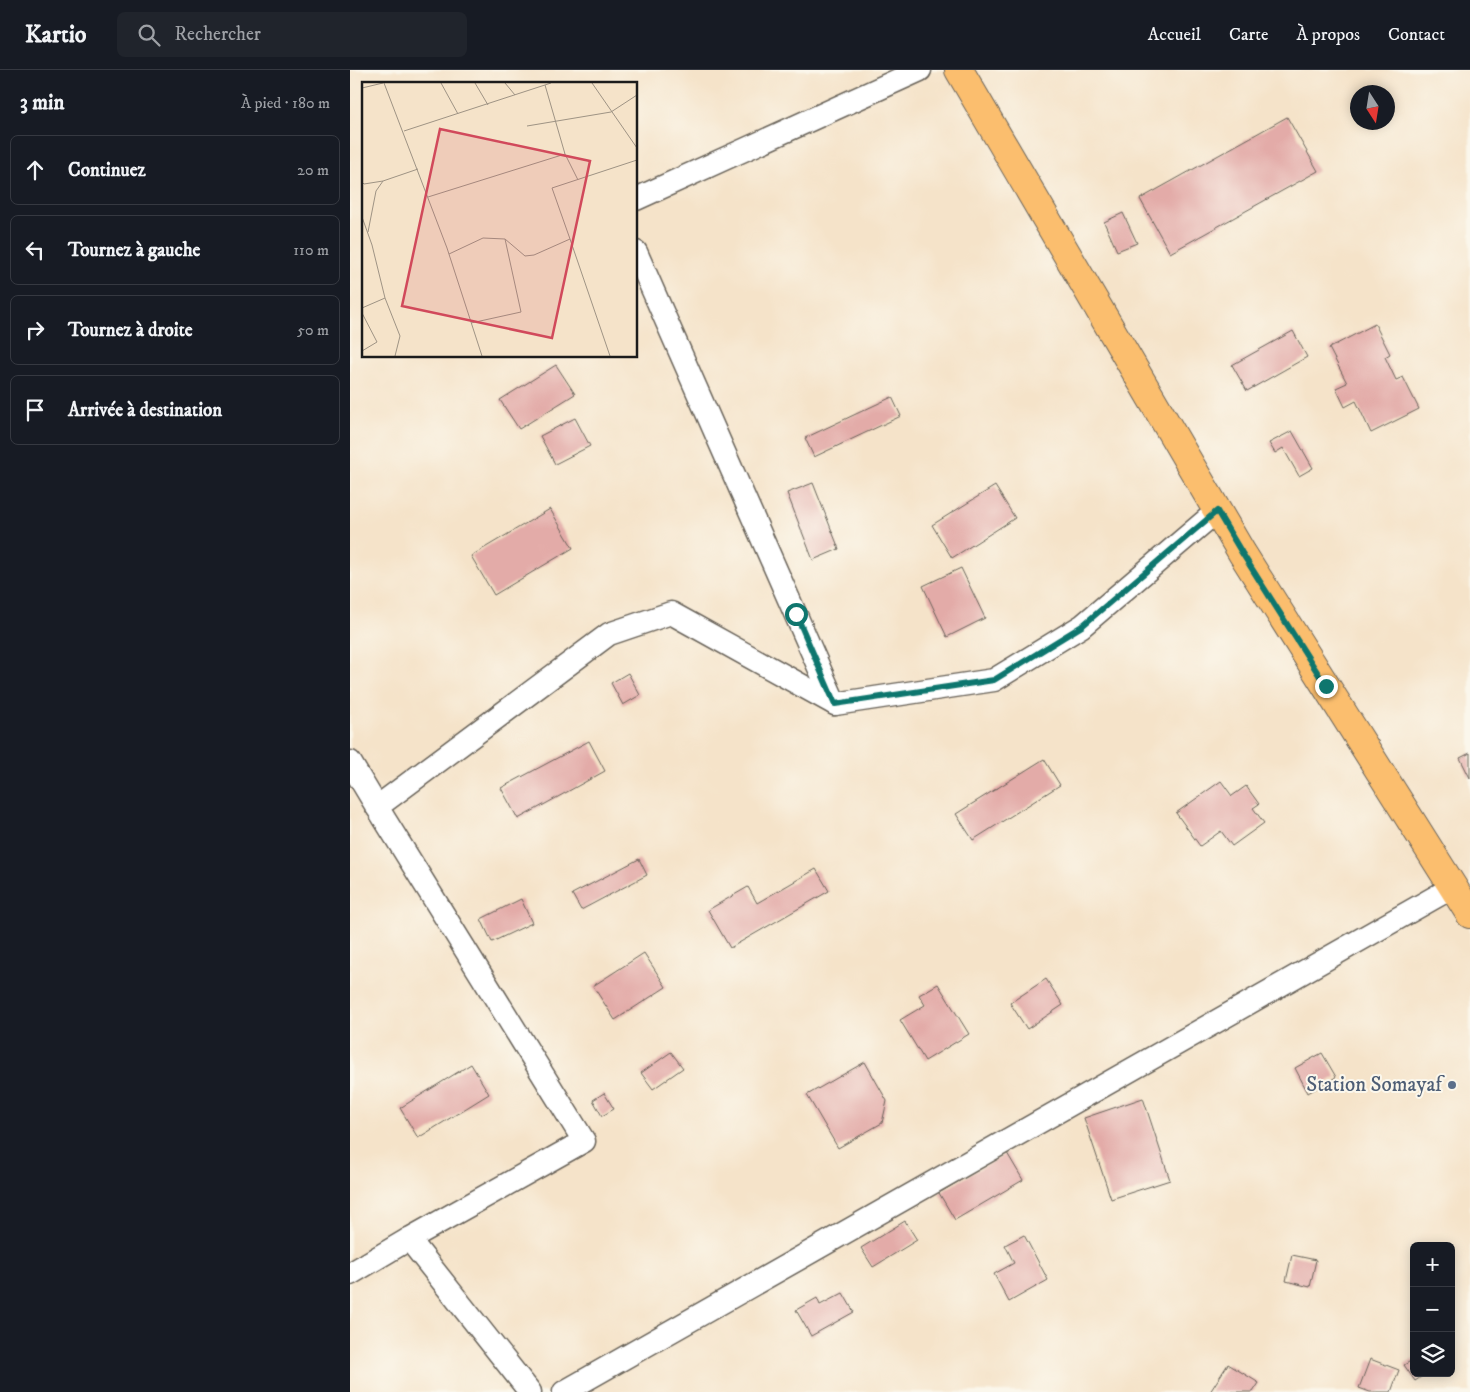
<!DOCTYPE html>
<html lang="fr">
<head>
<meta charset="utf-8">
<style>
  body { margin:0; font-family:"IM FELL DW Pica",serif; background:#20242c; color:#f1f3f6 }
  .controls { position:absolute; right:15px; bottom:15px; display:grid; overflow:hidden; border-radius:8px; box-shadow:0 2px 12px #0003 }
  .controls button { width:45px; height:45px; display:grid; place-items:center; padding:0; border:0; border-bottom:1px solid #363941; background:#171b24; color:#f1f3f6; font:25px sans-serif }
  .compass { position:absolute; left:1000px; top:15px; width:45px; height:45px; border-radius:50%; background:#171b24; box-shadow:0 2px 12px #0003; rotate:168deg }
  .stop { position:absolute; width:15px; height:15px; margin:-11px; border:4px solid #0f766e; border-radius:50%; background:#fff }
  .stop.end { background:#0f766e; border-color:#fff; box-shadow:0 1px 5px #0008 }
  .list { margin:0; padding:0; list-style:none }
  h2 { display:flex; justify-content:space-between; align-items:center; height:65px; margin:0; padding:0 20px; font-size:21px }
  h2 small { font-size:16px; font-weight:400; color:#9ea1a6 }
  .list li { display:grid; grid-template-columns:32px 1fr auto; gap:15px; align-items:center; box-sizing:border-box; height:70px; margin:0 10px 10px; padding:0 10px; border:1px solid #363941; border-radius:8px }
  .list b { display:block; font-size:19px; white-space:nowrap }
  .list em { font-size:16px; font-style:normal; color:#9ea1a6 }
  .icon { flex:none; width:28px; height:28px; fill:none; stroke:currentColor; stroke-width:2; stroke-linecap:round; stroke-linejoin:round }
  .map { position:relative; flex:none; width:1120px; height:1322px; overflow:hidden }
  header { display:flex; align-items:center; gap:30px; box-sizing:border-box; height:70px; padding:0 25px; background:#171b24; border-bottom:1px solid #363941 }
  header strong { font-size:24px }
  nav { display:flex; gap:28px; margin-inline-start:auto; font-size:18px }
  .search { width:350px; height:45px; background:#20242c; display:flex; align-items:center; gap:12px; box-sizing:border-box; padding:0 18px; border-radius:8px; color:#9ea1a6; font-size:19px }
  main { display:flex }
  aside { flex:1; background:#171b24 }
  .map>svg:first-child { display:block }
  .building { fill:#e3aba8 }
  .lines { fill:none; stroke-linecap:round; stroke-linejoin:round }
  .minor-casing { stroke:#686259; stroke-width:25 }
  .primary-casing { stroke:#686259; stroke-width:30 }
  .minor { stroke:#fff; stroke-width:22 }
  .primary { stroke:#fbbe6e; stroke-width:28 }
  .route { stroke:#0f766e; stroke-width:6 }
  .service-dot { fill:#5c6f8a; stroke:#fbf7ec; stroke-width:2 }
  .labels { text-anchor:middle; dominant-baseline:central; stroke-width:4; stroke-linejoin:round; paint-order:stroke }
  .service-label { font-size:21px; fill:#4e5e75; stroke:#fbf7ec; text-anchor:end }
  .inset-road { fill:none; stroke:#9e9384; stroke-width:1 }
  .view { fill:#d1495b; fill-opacity:0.15; stroke:#d1495b; stroke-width:2.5 }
  .inset-edge { fill:none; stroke:#1c1c1c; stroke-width:2.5 }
</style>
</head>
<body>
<header>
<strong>Kartio</strong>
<div class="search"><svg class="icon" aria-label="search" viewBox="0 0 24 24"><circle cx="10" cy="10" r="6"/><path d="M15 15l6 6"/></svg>Rechercher</div>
<nav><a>Accueil</a><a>Carte</a><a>À propos</a><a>Contact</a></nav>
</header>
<main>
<aside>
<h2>3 min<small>À pied · 180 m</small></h2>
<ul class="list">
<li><svg class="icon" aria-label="ahead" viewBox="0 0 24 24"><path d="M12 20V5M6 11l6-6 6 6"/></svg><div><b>Continuez</b></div><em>20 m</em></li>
<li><svg class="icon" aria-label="left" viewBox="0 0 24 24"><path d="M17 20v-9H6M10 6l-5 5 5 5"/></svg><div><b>Tournez à gauche</b></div><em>110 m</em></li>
<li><svg class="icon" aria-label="right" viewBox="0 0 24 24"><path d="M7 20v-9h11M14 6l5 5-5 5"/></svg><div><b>Tournez à droite</b></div><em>50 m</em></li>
<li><svg class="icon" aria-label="arrive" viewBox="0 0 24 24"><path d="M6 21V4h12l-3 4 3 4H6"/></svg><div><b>Arrivée à destination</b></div></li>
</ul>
</aside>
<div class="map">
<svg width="1120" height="1322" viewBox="0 0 1120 1322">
  <rect width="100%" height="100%" fill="#fbf7ec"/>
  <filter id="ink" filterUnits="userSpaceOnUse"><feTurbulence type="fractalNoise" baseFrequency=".02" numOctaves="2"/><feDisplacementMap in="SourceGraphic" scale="10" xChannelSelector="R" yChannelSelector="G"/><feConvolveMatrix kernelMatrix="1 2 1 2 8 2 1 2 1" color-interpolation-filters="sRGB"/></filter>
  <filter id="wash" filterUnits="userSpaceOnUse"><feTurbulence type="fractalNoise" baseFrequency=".0096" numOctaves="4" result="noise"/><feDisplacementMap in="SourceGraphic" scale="20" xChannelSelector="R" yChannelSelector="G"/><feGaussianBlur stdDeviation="1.12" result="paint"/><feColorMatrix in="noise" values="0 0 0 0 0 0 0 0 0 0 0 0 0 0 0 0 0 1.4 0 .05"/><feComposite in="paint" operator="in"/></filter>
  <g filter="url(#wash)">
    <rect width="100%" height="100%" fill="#f5e3c9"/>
    <g id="blocks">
      <g class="building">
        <path d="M937 47 968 101 820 183 790 129Z"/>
        <path d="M773 143 787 173 767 181 754 152Z"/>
        <path d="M1025 254 1040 284 1035 287 1046 310 1053 307 1069 339 1021 363 1006 331 995 337 986 318 997 313 979 278Z"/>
        <path d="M943 261 957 287 897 321 882 295Z"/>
        <path d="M206 295 225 324 169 359 150 330Z"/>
        <path d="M542 327 551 346 464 387 455 368Z"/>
        <path d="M225 348 240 376 205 394 190 366Z"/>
        <path d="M942 361 963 398 949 406 933 378 925 383 919 373Z"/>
        <path d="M463 413 489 479 463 490 437 423Z"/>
        <path d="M645 416 665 448 602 488 582 455Z"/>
        <path d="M200 439 223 478 144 525 121 486Z"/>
        <path d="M611 498 635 548 597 567 573 516Z"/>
        <path d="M278 603 290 625 273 635 261 613Z"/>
        <path d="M239 671 255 701 168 749 151 718Z"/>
        <path d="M1120 683V708L1110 688Z"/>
        <path d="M694 689 710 715 623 770 606 744Z"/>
        <path d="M871 711 882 726 896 716 909 734 903 738 914 753 882 776 871 761 850 776 826 743Z"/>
        <path d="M289 789 297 805 231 840 222 824Z"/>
        <path d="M466 799 479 821 380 878 358 840 398 817 407 833Z"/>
        <path d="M171 829 182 853 142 872 131 849Z"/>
        <path d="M294 883 316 917 265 950 243 916Z"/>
        <path d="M696 909 713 935 677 959 660 933Z"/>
        <path d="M588 914 619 964 575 991 550 950 575 935 569 925Z"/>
        <path d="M321 982 333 998 303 1019 291 1003Z"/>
        <path d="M972 983 986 1007 958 1023 945 998Z"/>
        <path d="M515 992 537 1031 532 1053 488 1078 457 1025Z"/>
        <path d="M121 994 139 1024 68 1068 50 1038Z"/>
        <path d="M254 1023 264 1039 252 1046 243 1030Z"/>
        <path d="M793 1028 820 1110 761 1129 734 1048Z"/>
        <path d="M657 1083 673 1110 605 1150 589 1123Z"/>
        <path d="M555 1151 567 1170 523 1197 511 1178Z"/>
        <path d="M674 1165 698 1210 659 1232 644 1204 664 1193 655 1175Z"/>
        <path d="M942 1185 966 1190 960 1217 936 1211Z"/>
        <path d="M493 1223 504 1242 461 1266 446 1240 467 1228 470 1235Z"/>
        <path d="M1020 1289 1049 1300 1041 1322H1020L1009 1318Z"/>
        <path d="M1064 1289V1303H1077L1065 1311 1054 1295Z"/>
        <path d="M878 1294 909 1313 903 1322H860Z"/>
      </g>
    </g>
  </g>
  <g filter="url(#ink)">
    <use href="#blocks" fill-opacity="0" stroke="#686259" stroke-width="1"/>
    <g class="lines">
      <defs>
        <g id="minor">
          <path d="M286 129 570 0"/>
          <path d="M286 182 485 634"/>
          <path d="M0 692 27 737"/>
          <path d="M59 1169 180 1322"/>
          <path d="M0 1204 59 1169 234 1071 27 737 259 564 321 543 485 634 644 610 732 556 867 441"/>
          <path d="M214 1322 1103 817"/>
        </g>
        <path id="primary" d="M609 0 892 483 1120 844"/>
      </defs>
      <use href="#minor" class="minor-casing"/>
      <use href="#primary" class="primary-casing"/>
      <use href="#minor" class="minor"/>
      <use href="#primary" class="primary"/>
    </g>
  </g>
  <g class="lines" filter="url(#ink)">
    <path class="route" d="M446 544 485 634 644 610 732 556 867 441 892 483 976 616"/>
  </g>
  <circle class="service-dot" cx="1102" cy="1015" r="5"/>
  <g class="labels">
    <g class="service-label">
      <text x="1092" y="1015">Station Somayaf</text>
    </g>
  </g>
  <g transform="translate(12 12)">
    <rect width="275" height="275" fill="#f5e3c9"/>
    <path class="inset-road" d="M22 1 85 166 120 274M79 1 96 32M113 1 126 23M143 1 153 13M230 1 275 66M183 3 203 72 216 98M0 6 21 1M165 44 249 30 275 13M42 49 189 1M0 100 2 102 21 99M66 115 203 72M0 135 10 163 23 216 38 254 33 274M6 150 14 109 21 99 56 87M208 157 248 274M87 172 121 156 143 157 163 174 172 173 208 157 190 106 275 78M0 226 23 216M0 231 15 260 0 269M109 241 159 230 143 157"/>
    <path class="view" d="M78 47 228 79 190 256 40 224Z"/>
    <rect width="275" height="275" class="inset-edge"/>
  </g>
</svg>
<div class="controls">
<button>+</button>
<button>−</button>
<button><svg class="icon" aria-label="layers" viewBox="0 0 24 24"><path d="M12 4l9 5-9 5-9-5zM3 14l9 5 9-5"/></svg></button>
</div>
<svg class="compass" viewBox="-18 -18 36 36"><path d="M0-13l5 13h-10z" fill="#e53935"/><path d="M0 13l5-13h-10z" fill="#9ea1a6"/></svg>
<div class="stop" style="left:446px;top:544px"></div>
<div class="stop end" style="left:976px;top:616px"></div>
</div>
</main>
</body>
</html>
